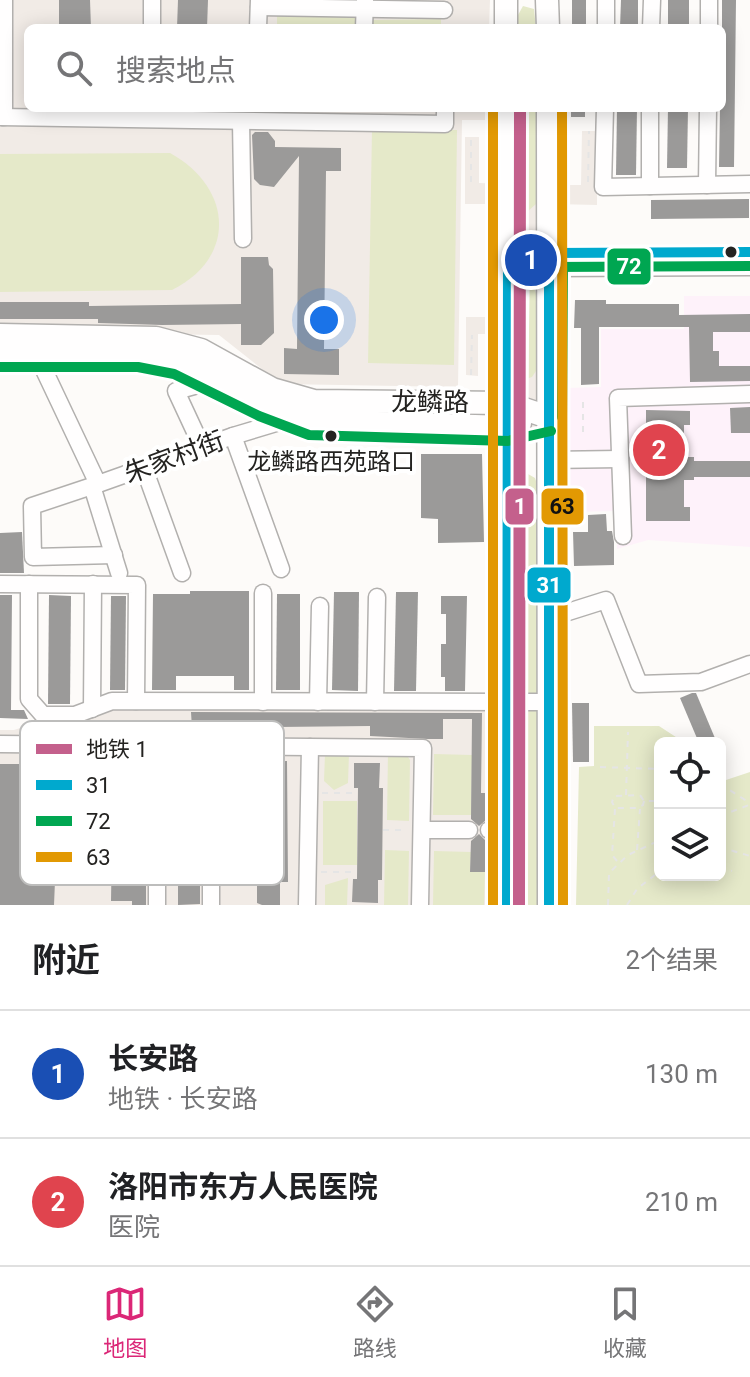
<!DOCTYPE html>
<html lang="zh">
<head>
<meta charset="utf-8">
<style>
  body { margin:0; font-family:Roboto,"Noto Sans SC",sans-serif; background:#f2f2f2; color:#202124 }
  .controls { position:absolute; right:24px; bottom:24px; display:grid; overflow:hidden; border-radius:12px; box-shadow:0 4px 20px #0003 }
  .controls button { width:72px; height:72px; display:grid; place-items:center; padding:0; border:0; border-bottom:2px solid #e0e0e0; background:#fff; color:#202124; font:40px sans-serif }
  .you { position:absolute; left:324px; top:320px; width:28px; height:28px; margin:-20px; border:6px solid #fff; border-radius:50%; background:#1a73e8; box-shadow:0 0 0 12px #1a73e833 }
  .badge { display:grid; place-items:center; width:52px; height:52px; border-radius:50%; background:#db2777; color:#fff; font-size:26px; font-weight:700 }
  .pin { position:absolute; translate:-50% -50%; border:4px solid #fff; box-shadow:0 2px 8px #0006 }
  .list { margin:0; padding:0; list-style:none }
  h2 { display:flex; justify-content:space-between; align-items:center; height:104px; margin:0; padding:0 32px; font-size:34px }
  h2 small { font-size:26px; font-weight:400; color:#757577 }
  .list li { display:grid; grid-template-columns:52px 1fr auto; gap:24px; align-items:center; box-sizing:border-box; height:128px; padding:0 32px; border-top:2px solid #e0e0e0 }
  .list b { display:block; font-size:30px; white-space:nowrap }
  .list p { margin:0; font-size:26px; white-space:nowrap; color:#757577 }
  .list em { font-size:26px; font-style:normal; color:#757577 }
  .icon { flex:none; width:44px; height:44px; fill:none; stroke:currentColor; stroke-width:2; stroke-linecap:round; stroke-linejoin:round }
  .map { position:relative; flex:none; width:750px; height:905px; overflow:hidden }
  .search { position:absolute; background:#fff; box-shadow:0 4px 20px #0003; left:24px; right:24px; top:24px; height:88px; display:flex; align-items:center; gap:20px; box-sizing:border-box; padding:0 28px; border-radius:12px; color:#757577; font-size:30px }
  .sheet { height:360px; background:#fff }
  nav { display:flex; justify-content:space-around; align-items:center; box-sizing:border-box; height:112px; border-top:2px solid #e0e0e0; background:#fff; font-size:22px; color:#757577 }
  nav a { display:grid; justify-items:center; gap:4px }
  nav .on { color:#db2777 }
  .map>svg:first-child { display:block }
  .built { fill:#f1ebe6 }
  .medical { fill:#fef2fa }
  .green { fill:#e5e9c9 }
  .building { fill:#9b9a99; fill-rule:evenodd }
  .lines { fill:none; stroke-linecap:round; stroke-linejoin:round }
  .minor-casing { stroke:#b2b0ae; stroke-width:19 }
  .major-casing { stroke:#b2b0ae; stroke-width:25 }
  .path { stroke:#e5e5e5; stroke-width:2; stroke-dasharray:6 6; stroke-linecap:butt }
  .minor { stroke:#fffefe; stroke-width:16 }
  .major { stroke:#fffefe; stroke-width:22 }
  .bus-1-casing { stroke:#fff; stroke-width:16 }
  .bus-2-casing { stroke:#fff; stroke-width:16 }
  .bus-3-casing { stroke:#fff; stroke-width:16 }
  .bus-1 { stroke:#00a9ce; stroke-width:10 }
  .bus-2 { stroke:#00a651; stroke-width:10 }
  .bus-3 { stroke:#e29903; stroke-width:10 }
  .metro-1-casing { stroke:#fff; stroke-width:18 }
  .metro-1 { stroke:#c4608c; stroke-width:12 }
  .bus-dot { fill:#242321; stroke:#fff; stroke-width:3 }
  .labels { text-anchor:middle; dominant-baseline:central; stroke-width:8; stroke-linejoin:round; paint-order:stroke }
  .bus-label { font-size:24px; fill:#242321; stroke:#fff }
  .street-label { font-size:26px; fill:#242321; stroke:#fff }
  .key { fill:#fff; stroke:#bdbdbc; stroke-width:2 }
  .key-label { font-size:22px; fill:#242321 }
  .line-badge { stroke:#fff; stroke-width:3 }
  .badge-label { font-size:22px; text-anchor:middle; font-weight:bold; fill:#fff }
  .pale-badge-label { font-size:22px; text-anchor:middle; font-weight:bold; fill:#111 }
</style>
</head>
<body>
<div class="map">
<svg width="750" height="905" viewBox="0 0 750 905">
  <rect width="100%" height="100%" fill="#fdfbf9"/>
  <g class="built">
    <path d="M0 0H490L489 28H28V108H489V120H462L458 387 281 384 219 335 0 332Z"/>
    <path d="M511 108H553L554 185H581L582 131H597V205L554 204 553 431H576L589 443H510V334H478V376L466 375V317H510V204H465V137H479V183L510 184Z"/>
    <path d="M487 706V905H0V730H14L39 722 79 719 112 709Z"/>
  </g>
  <path class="medical" d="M684 296H750V547L648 540 617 549V511L568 512 567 388 601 387V329H684Z"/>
  <g class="green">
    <path d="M523 6 534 9 536 28H518V15Z"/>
    <path d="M277 14 359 15V28H277Z"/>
    <path d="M441 19V28H372V20Z"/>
    <path d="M518 108H536V204L528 211H524L518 204Z"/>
    <path d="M372 129 457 130 454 365 368 363Z"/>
    <path d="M170 153C232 187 238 257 172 290L0 292V154Z"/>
    <path d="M524 282 532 284 536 293V371L532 377 526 379 517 372V288Z"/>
    <path d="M528 474 535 478 537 484 536 530 541 589 542 905H512L515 560 518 532 520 481Z"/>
    <path d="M594 726H659L685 743H660V875H720V782L750 772V905H576L579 767 594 766Z"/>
    <path d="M388 751 406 754 410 760 409 821 387 820Z"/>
    <path d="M325 754H349L348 783 334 790 324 781Z"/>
    <path d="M434 754 472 755 471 815H433Z"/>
    <rect x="323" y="801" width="34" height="64"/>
    <path d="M385 850 409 851 408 905H384Z"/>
    <path d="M434 851 471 852 470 872H485L484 905H433Z"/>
    <path d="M348 878 347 905H325V885Z"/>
  </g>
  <g class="building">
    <path d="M59 0H90L91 28H59Z"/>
    <path d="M178 0H208L207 28H177Z"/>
    <rect x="572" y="0" width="14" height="28"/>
    <path d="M621 0H638V28H620Z"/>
    <rect x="668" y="0" width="21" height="28"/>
    <path d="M722 0H736L734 167H719L720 108H722Z"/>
    <rect x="571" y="108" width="14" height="9"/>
    <path d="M617 108H637L636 175H616Z"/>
    <path d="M668 108H688L687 168H667Z"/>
    <path d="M255 132H268L275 141V147L341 148V171H326L324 349H339V375L284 374V348L297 349 299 156 274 187 260 185 254 179 252 135Z"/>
    <path d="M749 199V218L651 219V200Z"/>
    <path d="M241 257H268L269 265 273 269 274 333 261 345H241V324L162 325 98 323V319H0V302H89V306L241 304Z"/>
    <path d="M575 300H606V304H679V315L750 314V332H713V351H719V366H750V381L690 382 689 327H599V384L581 385V328H574Z"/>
    <path d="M750 407V433H731L730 408Z"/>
    <path d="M646 410 690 411V425H684V457H694V461H750V477H694V480H684V507H690V521H646Z"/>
    <path d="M421 454H482L484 542 438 543V519L421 518Z"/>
    <path d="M606 514 607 531H612L614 542V565L574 566 573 532H588V515Z"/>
    <path d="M22 532 24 573H0V533Z"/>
    <path d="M190 591H249V690H234V676H176V690H152L153 594H190Z"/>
    <path d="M334 592H359L358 691 332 690Z"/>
    <path d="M396 592H418L416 691H394Z"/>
    <path d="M277 594H300V690H276Z"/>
    <path d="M0 595H12L11 710H24L28 719 0 718Z"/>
    <path d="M49 595 71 596 70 704H48Z"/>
    <path d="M111 596H126L125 690H110Z"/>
    <path d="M441 596H467L465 691H445V677H441V644H446V614H441Z"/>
    <path d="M692 693H696L717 743H699L680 698Z"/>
    <path d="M572 703H589V762H573Z"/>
    <path d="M191 712 482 713 481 793H486V820L479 826 471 819 472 719H443V739H428L370 736V726L192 728Z"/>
    <path d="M287 761 288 882H280V905H262L257 903V882H226V763ZM266 801 267 832H248L247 802Z"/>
    <path d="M114 762H130V804H146V905H132V901H111L112 840 133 841 130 810H109L108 778H114Z"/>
    <path d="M161 763 200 764V904L178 905V867H168V797L161 787Z"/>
    <path d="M354 763H380L379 788H383L382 880H378V903L352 902 353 879H357L358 788H354Z"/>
    <path d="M0 764H27L26 836H53V831H62V881H55L54 905H0Z"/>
    <path d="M479 834 485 840V872H470L471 841Z"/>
  </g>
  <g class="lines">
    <defs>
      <g id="minor">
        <path d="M4 0V117"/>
        <path d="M259 7 444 10"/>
        <path d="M152 28V0"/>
        <path d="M258 28 259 0"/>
        <path d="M364 28 365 0"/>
        <path d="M606 28V0"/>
        <path d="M651 28 652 0"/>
        <path d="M709 28V0"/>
        <path d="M605 108 603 187 750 184"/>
        <path d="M0 117 445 124V108"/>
        <path d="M241 121 243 239"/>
        <path d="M707 185 708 108"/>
        <path d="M650 186V108"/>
        <path d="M36 353 98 484 233 436 296 417"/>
        <path d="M233 436 281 569"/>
        <path d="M202 447 176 391 219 379"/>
        <path d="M548 460 620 459"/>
        <path d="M144 468 182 573"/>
        <path d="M98 484 32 506 33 557 114 555"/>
        <path d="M92 486 119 573"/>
        <path d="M623 536 618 398 750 394"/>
        <path d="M0 584 137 585 136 701"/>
        <path d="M29 584V699L43 715H75L112 701 549 702"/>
        <path d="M549 618 606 600 639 684 701 682 750 664"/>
        <path d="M263 702V593"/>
        <path d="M318 702 320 606"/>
        <path d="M375 702 377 597"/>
        <path d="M92 709 93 584"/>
        <path d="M0 744 423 748 420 905"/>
        <path d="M211 746V905"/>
        <path d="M94 805V745"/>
        <path d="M423 830H469"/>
        <path d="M489 830H506"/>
        <path d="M157 905V797"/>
        <path d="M307 905 310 747"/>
      </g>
      <g id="major">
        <path d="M506 0V28"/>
        <path d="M547 0 548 28"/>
        <path d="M548 108 549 905"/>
        <path d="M508 257 549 265 750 264"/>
        <path d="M0 335 156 338 201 350 272 389 314 401 506 403 548 417"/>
        <path d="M0 353H139L178 361 198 369 265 404 311 421 507 427 520 423"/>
        <path d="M507 905V108"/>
      </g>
    </defs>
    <use href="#minor" class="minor-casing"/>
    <use href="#major" class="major-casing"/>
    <g class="path">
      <path d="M471 182V137"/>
      <path d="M588 182 589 131"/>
      <path d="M471 375 472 335"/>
      <path d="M583 432V397"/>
      <path d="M600 767 660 769"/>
      <path d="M720 784 750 803"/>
      <path d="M322 793H358"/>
      <path d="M626 795 628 732"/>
      <path d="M644 801 643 805 637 808H615L612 802 614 796 640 795 644 801H660"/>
      <path d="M615 809 612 855 617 861"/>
      <path d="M720 816 749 805"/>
      <path d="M383 830H406"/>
      <path d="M720 847 750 856"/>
      <path d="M637 850 640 809"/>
      <path d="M720 866 732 871"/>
      <path d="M321 872H357"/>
      <path d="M608 905 609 873 628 855 660 840"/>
      <path d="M627 905 637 889 660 871"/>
    </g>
    <use href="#minor" class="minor"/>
    <use href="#major" class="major"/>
    <defs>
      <g id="bus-1">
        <path d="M515 256 549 253 750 252"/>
        <path d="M549 265V905"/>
        <path d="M507 905 508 257"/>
      </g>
      <g id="bus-2">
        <path d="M509 271 550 267 750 266"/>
        <path d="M0 367H138L174 374 259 416 309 435 508 441 551 431"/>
        <path d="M520 403 522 257"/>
        <path d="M562 417 563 265"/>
      </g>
      <g id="bus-3">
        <path d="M493 108V905"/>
        <path d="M562 108 563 905"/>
      </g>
    </defs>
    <use href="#bus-1" class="bus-1-casing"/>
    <use href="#bus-2" class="bus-2-casing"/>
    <use href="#bus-3" class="bus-3-casing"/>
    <use href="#bus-1" class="bus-1"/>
    <use href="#bus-2" class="bus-2"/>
    <use href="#bus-3" class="bus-3"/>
    <defs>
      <path id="metro-1" d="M519 905 520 108"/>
    </defs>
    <use href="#metro-1" class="metro-1-casing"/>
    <use href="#metro-1" class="metro-1"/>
  </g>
  <g class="bus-dot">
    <circle cx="731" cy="252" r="7"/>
    <circle cx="331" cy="436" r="7"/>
  </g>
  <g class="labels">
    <g class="bus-label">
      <text x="331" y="462">龙鳞路西苑路口</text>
    </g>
    <g class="street-label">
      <text x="430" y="402">龙鳞路</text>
      <text transform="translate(174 457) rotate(-20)">朱家村街</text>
    </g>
  </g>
  <rect x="20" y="721" width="264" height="164" rx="12" class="key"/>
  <rect x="36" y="744" width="36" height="10" fill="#c4608c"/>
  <rect x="36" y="780" width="36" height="10" fill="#00a9ce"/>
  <rect x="36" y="816" width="36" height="10" fill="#00a651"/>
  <rect x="36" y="852" width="36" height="10" fill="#e29903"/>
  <g class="key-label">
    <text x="86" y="757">地铁 1</text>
    <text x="86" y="793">31</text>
    <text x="86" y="829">72</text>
    <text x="86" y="865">63</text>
  </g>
  <g class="line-badge">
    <rect x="606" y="247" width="46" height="39" rx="8" fill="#00a651"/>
    <rect x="504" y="487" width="31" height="39" rx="8" fill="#c4608c"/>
    <rect x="540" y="487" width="45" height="39" rx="8" fill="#e29903"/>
    <rect x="526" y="566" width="46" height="38" rx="8" fill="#00a9ce"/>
  </g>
  <g class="badge-label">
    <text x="629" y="274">72</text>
    <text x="520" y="514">1</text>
    <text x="549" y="593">31</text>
  </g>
  <g class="pale-badge-label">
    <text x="562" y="514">63</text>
  </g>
</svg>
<div class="controls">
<button><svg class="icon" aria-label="locate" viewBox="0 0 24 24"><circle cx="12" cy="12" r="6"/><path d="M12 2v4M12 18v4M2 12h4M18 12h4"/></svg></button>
<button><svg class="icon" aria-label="layers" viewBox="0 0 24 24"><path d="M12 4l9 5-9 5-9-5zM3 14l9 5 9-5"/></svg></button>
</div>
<div class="you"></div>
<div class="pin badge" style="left:531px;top:260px;background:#1a4fb4">1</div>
<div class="pin badge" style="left:659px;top:450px;background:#e0444e">2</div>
<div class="search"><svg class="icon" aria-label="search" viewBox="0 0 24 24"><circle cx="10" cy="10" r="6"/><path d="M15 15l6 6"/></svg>搜索地点</div>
</div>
<section class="sheet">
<h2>附近<small>2个结果</small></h2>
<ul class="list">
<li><span class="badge" style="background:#1a4fb4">1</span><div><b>长安路</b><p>地铁 · 长安路</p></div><em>130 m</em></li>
<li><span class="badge" style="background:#e0444e">2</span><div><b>洛阳市东方人民医院</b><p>医院</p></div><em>210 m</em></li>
</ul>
</section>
<nav>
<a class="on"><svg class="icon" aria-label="map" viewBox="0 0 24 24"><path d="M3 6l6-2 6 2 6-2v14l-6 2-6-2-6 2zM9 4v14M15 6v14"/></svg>地图</a>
<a><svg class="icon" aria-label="directions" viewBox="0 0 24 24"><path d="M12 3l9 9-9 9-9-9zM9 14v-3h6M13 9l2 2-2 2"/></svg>路线</a>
<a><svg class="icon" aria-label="saved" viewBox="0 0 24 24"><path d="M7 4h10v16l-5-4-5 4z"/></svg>收藏</a>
</nav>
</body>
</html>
